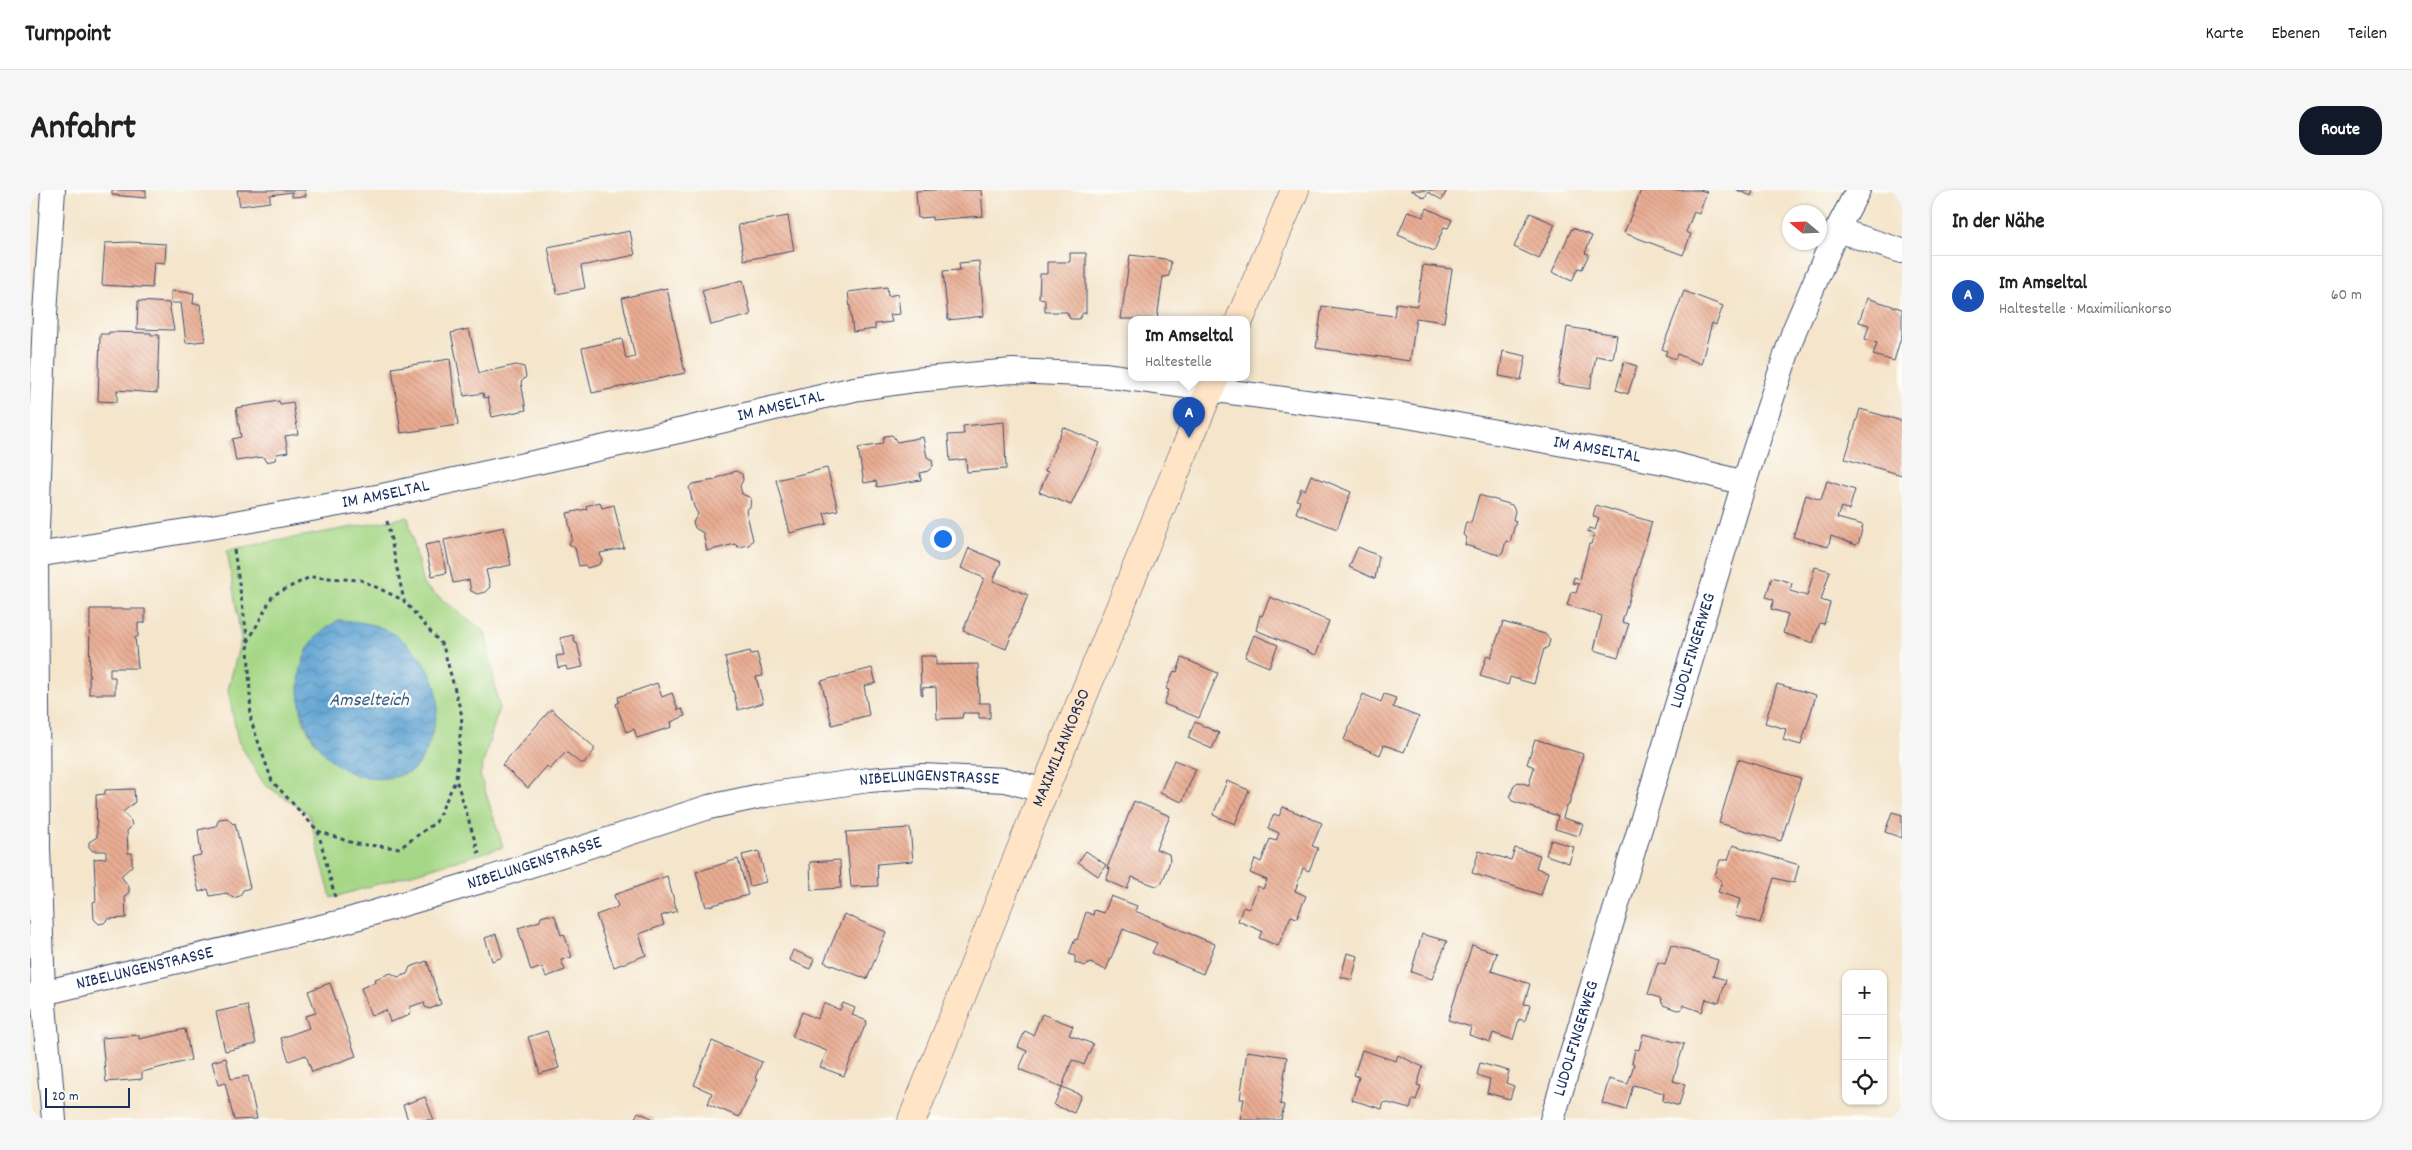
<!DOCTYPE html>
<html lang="de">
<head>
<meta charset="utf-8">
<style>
  body { margin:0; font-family:Dekko,sans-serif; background:#f6f6f6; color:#202124 }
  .controls { position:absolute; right:15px; bottom:15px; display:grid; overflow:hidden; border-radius:10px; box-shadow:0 1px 4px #0004 }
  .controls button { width:45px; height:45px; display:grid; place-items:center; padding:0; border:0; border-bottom:1px solid #e0e0e0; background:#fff; color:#202124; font:25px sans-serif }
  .compass { position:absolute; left:1752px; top:15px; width:45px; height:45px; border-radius:50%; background:#fff; box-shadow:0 1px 4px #0004; rotate:289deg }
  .scale { position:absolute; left:15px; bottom:12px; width:85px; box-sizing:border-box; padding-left:5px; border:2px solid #1b2f5e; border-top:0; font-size:14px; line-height:18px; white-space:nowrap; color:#1b2f5e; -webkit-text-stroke:4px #fdfcf7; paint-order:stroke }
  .you { position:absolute; left:912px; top:348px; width:18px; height:18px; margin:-12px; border:4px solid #fff; border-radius:50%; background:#1a73e8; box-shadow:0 0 0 8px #1a73e833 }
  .badge { display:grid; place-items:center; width:32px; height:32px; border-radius:50%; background:#111827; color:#fff; font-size:16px; font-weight:700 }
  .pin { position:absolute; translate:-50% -41px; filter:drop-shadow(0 1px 2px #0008) }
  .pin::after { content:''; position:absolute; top:26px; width:18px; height:15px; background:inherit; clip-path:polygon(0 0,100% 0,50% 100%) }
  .popup { position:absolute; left:1098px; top:126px; width:122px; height:65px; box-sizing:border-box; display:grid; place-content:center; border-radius:10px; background:#fff; filter:drop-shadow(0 1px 4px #0005); font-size:16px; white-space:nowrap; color:#757577 }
  .popup b { font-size:19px; color:#202124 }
  .popup::after { content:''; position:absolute; left:50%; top:100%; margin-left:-10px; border:10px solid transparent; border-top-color:#fff }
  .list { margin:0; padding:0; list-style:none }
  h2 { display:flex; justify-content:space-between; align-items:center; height:65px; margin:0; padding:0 20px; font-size:21px }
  h2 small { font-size:16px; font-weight:400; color:#757577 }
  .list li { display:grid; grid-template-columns:32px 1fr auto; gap:15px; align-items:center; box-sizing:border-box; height:80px; padding:0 20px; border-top:1px solid #e0e0e0 }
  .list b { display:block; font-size:19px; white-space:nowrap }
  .list p { margin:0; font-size:16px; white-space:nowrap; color:#757577 }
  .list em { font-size:16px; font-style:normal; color:#757577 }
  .icon { flex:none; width:28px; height:28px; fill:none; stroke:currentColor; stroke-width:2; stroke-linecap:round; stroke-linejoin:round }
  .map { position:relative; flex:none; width:1872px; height:930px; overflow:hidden; border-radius:20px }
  header { display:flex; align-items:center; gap:30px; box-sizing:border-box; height:70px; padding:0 25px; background:#fff; border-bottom:1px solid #e0e0e0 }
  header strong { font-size:24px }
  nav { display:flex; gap:28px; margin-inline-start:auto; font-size:18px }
  .intro { display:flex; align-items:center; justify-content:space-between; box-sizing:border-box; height:120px; padding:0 30px }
  h1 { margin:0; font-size:35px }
  .button { padding:12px 22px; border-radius:20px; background:#111827; color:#fff; font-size:18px; font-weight:700 }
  main { display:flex; gap:30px; padding:0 30px }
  aside { flex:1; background:#fff; border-radius:20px; box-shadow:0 1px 4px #0004 }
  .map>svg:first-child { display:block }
  .park { fill:#a6d786; stroke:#608372; fill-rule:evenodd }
  .water { fill:url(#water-waves); stroke:#3b6898 }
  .building { fill:url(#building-back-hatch) }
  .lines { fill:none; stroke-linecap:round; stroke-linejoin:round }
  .street-casing { stroke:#3c4a6e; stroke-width:26 }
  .secondary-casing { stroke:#3c4a6e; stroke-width:29 }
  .path { stroke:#3c4a6e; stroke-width:3; stroke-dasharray:4 4; stroke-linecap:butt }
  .street { stroke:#fff; stroke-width:24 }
  .secondary { stroke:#ffe4c6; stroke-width:28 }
  .labels { text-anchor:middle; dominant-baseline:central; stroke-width:5; stroke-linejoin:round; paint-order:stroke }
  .street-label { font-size:18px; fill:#1b2f5e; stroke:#fdfcf7 }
  .water-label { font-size:19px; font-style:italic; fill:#355d8c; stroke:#fdfcf7 }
</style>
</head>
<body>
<header>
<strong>Turnpoint</strong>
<nav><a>Karte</a><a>Ebenen</a><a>Teilen</a></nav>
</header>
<div class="intro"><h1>Anfahrt</h1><a class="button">Route</a></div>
<main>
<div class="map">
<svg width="1872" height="930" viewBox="0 0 1872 930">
  <defs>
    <pattern id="water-waves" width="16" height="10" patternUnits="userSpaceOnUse" patternTransform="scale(1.25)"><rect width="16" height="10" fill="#5ba1d1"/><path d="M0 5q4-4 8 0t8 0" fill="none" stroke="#4a84ad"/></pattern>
    <pattern id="building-back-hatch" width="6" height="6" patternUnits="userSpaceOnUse" patternTransform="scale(1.25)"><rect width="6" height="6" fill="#e9ac92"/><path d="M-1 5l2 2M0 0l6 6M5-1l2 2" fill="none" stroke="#c79480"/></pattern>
  </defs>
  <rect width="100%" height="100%" fill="#fdfcf7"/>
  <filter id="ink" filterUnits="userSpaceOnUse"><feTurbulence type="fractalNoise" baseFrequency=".02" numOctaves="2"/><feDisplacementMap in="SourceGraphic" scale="10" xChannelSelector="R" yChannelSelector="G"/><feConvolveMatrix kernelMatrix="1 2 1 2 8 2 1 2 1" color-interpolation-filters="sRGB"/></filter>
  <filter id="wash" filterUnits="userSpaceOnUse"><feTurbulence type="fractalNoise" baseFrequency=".0096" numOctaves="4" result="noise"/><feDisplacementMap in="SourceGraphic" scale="20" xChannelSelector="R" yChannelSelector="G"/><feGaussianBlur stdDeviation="1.12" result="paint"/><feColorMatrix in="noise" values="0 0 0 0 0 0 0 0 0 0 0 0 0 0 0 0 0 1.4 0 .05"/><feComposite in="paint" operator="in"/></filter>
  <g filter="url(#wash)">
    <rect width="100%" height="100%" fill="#f4e5cb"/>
    <path class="park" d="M378 327 393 395 455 442 469 517 450 585 473 657 301 708 279 624 234 594 208 551 198 500 211 449 197 360ZM278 458 369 586C337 592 326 588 303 567 296 561 286 554 281 546 264 520 268 485 278 458Z"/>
    <path class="water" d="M308 430C322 431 338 432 352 438 387 454 417 492 405 531 401 547 397 567 384 579 379 583 369 586 363 587 294 601 249 515 278 459 284 446 297 438 308 430Z"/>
    <g id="blocks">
      <g class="building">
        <path d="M82 0H116V8L82 5Z"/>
        <path d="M207 0H275L276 6 262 7V2L240 5V12L210 16Z"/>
        <path d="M902 0H951L953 26 902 30V27L888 28 886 1Z"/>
        <path d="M1381 0H1417L1412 10 1398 2 1395 8Z"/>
        <path d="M1611 0H1670L1677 2 1669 24 1664 22 1656 42 1661 44 1653 65 1594 43Z"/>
        <path d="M1707 0H1723L1721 6Z"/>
        <path d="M1397 18 1422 30 1418 38 1414 37 1404 61 1368 45 1378 21 1393 27Z"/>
        <path d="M1500 23 1525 34 1509 69 1484 57Z"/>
        <path d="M758 26 764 61 714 70 708 35Z"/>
        <path d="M1542 38 1562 46 1555 63 1559 64 1552 79 1548 78 1542 91 1522 82Z"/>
        <path d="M600 41 605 65 551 76 555 98 527 104 518 57Z"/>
        <path d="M100 52 136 54 135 73 124 72 122 98 72 95 75 53Z"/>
        <path d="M1040 63H1056V123H1053L1049 129H1040L1037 122H1015V109L1009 108 1010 84H1017V72H1040Z"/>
        <path d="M1100 65 1135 69 1141 72 1139 86 1133 87 1127 129H1091Z"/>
        <path d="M949 71 954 126 918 130 913 81 930 80 929 73Z"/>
        <path d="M1393 75 1422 79 1414 132 1386 128 1380 171 1286 158 1292 116 1364 126 1366 113 1387 116Z"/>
        <path d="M713 90 721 125 681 135 672 100Z"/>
        <path d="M857 97 858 106 868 104 870 124 860 125 862 132 845 134V139L823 142 818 102Z"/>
        <path d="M637 98 655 183 562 203 552 158 592 149 596 169 605 167 592 108Z"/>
        <path d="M141 101 164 103 163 114H170L175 151 156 153 151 113H141Z"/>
        <path d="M1654 101 1693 116 1686 135 1682 133 1671 174 1647 164 1645 169 1635 165 1637 161 1632 159Z"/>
        <path d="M1837 108 1872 119V144L1864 171 1843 165 1847 153 1835 149 1839 135 1829 132Z"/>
        <path d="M108 111 139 113 144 140 107 139Z"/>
        <path d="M1537 137 1587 145 1583 169 1566 166 1560 199 1528 194Z"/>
        <path d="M439 139 449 183 486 175 494 177 496 187 491 192 496 220 462 227 458 207 454 208 453 203 434 206 421 143Z"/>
        <path d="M79 142 121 143V145H129L127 203 87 200V212L68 211 70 144H79Z"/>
        <path d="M1473 161 1496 166 1491 190 1469 186Z"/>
        <path d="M420 169 428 235 371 243 362 178Z"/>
        <path d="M1594 172 1607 176 1598 204 1586 200Z"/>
        <path d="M249 211 250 214 263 212 268 244 255 246 258 262 247 264 245 270 236 272 233 267 206 271 202 249 211 247 206 218Z"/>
        <path d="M1830 219 1872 231V285L1815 269Z"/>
        <path d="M974 232 976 279 937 282 936 269 920 271 918 245 934 244 933 236Z"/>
        <path d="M1033 237 1070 253 1041 315 1009 302 1018 282 1015 281Z"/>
        <path d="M862 245 867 252 893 247 897 267 902 270 903 276 898 281 890 283 891 290 847 297 846 291 834 293 828 258 852 254 854 246Z"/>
        <path d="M797 278 808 320 794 323 797 334 760 343 746 290Z"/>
        <path d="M706 281 712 284 713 290 710 296 712 304 721 308 720 317 716 320 723 350 719 355 708 357 705 354 677 361 673 343 665 338 663 332 668 324 664 317 659 298 662 294 685 290 687 288Z"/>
        <path d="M1281 285 1321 302 1307 339 1266 323 1270 311 1266 310 1271 298 1275 300Z"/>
        <path d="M1797 291 1825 300 1819 320 1811 317 1807 328 1833 335 1829 352 1826 355 1801 346 1798 357 1763 347 1776 305 1791 310Z"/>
        <path d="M1449 305 1482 315 1485 321 1483 330 1486 331 1480 352 1476 351 1473 362 1469 365 1435 355 1437 347 1433 345 1436 332 1441 333Z"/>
        <path d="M570 312 572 318 584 315 594 358 570 363 572 371 568 375 557 378 555 375 549 376 545 358 539 354 542 348 537 323 557 319 556 316Z"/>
        <path d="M1566 315 1622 332 1592 432 1599 434 1588 467 1564 460 1572 426 1537 415 1541 402 1546 403 1549 394 1543 393V391L1544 387 1550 389 1559 354H1561L1564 344 1557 342 1559 338 1565 340 1569 328 1563 326Z"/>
        <path d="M474 337 481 375 456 380 460 397 455 402 447 404 441 401 439 390 423 393 414 350Z"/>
        <path d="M410 352 416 383 402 386 395 355Z"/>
        <path d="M1328 357 1349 366 1345 389 1319 377Z"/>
        <path d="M939 358 971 372 963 391 998 405 976 459 933 441 954 388 931 378Z"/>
        <path d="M1785 377 1800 381 1791 410 1800 413 1794 434 1790 433 1783 453 1753 443 1758 424 1741 419 1744 410 1736 407 1742 387 1762 393 1760 401 1777 406Z"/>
        <path d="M1240 407 1299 431 1286 465 1226 440 1230 425 1232 426Z"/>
        <path d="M60 419H115V433H108V447H105L108 478H80V487H85V504H59Z"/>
        <path d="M1473 432 1515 444 1520 450 1518 457 1514 459 1504 494 1480 487 1478 495 1450 486 1457 465 1461 467Z"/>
        <path d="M543 445 545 453H547L553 477 537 480 536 476 528 478 526 466 534 465 530 448Z"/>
        <path d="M1224 445 1248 455 1239 477 1215 467Z"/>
        <path d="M720 461 721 464 727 463 733 486 726 487 733 513 708 520 695 467Z"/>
        <path d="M890 466H906V475L948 474 949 513H960V528H949V523H933L932 528 907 529 906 497 892 498 893 505 891 504Z"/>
        <path d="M1152 468 1188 483 1169 528 1134 514 1139 500 1136 499 1144 481 1147 482Z"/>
        <path d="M842 478 846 493 834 496 839 525 802 535 791 491Z"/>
        <path d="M627 493 632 507 642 503 648 520 652 519 655 526 641 532 642 537 607 548 604 539 596 542 586 514 589 512 588 507Z"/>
        <path d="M1747 494 1786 505 1771 555 1753 550 1756 539 1735 533Z"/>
        <path d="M1333 504 1351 512 1354 504 1366 508 1363 517 1389 527 1374 562 1354 555 1350 565 1314 550Z"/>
        <path d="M521 519 564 557V561L554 573H550L536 562 520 579 517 576 498 598 472 575Z"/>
        <path d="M1165 532 1189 543 1182 559 1158 548Z"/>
        <path d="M1505 549 1553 564 1539 615 1536 617 1533 628 1553 634 1549 646 1525 639 1528 626 1482 611 1480 607 1484 595 1488 592 1499 595 1504 577 1497 574Z"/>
        <path d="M1708 569 1771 588 1751 651 1689 633Z"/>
        <path d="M1144 570 1166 579 1152 612 1130 603Z"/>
        <path d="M1197 591 1219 600 1205 634 1183 625Z"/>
        <path d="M104 599 105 612 93 622 101 631 102 636 97 641 98 663H102V676L91 686 99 697V702L95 706 96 728 78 729 74 733 69 734 64 729 63 712 66 711 64 669 76 668V661H63L59 657V652L67 647 66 605 75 604V600Z"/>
        <path d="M1104 611 1140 626 1126 659 1139 664 1140 671 1132 693 1126 696 1102 687 1097 699 1076 690 1080 679 1077 678Z"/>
        <path d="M1253 617 1292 633 1282 656 1288 658 1279 681 1273 678 1265 701 1276 706 1267 728 1261 726 1248 756 1229 748 1232 741 1208 731 1213 717 1219 719 1228 696 1233 699 1237 690 1220 683 1225 669 1231 672 1240 649 1246 651 1249 643 1238 638 1244 624 1249 626Z"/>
        <path d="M1862 622 1872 625V648L1855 642Z"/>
        <path d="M197 628 203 634 205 633 220 698 213 700 210 706 203 708 197 703 180 706 178 699 169 702 161 667 171 665 168 640 186 636 189 629Z"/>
        <path d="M880 638 883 671 847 674 848 696 821 697 816 642Z"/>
        <path d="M1521 650 1544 657 1539 673 1516 665Z"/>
        <path d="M1703 655 1769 675 1764 693 1744 688 1730 733 1705 726 1710 709 1688 702 1692 691 1685 685 1690 670H1698Z"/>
        <path d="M1485 658 1510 665 1506 678 1518 682 1511 705 1442 683 1449 661 1481 670Z"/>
        <path d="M729 661 736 692 720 696 712 665Z"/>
        <path d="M1056 661 1076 675 1068 686 1048 672Z"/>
        <path d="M708 669 718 705 676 717 666 682Z"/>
        <path d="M810 670 811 698 781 700 780 672Z"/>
        <path d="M637 686 647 721 631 726 634 735 609 744 616 765 584 777 566 725 588 717 584 705Z"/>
        <path d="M1081 706 1107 716 1105 721 1185 754 1173 784 1122 763 1127 753 1093 739 1076 780 1060 773 1055 776 1045 773V766L1039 764 1045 749 1047 750 1056 722 1063 725 1064 720 1074 723Z"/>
        <path d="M814 724 856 742 837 789 794 772Z"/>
        <path d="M518 725 525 726 531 745 534 744 542 767 531 770 535 780 516 787 512 777 501 781 488 738 510 731 511 727Z"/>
        <path d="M466 744 473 767 462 771 455 748Z"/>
        <path d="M1392 744 1417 751 1402 789 1381 782Z"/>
        <path d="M1442 755 1467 763 1461 781 1500 794 1494 814 1500 815 1495 831 1489 829 1483 850 1463 843 1460 852 1439 845 1441 837 1418 830Z"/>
        <path d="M1641 755 1688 770 1683 786 1696 790 1689 813 1676 809 1672 822 1653 815 1652 819 1647 820 1633 815 1630 808 1618 804 1628 772 1635 774Z"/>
        <path d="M763 760 784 769 780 779 759 770Z"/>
        <path d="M1317 763 1328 766 1322 790 1311 787Z"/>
        <path d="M397 771 411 814 400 819 395 817 394 812 380 817 381 821 378 826 360 832 356 820 341 826 331 798 346 792 345 789 361 783 368 787 377 784 380 777Z"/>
        <path d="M300 793 326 866 282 882 276 865 259 871 251 848 279 838 275 826 286 823 278 801Z"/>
        <path d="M794 813 810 820 813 813 825 818 822 825 837 831 814 886 790 877 797 861 762 847 772 822 787 829Z"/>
        <path d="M217 815 226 854 195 861 186 822Z"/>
        <path d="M1012 824 1043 836 1039 845 1063 854 1054 875 1042 870 1032 897 1051 905 1044 923 1024 915 1032 897 989 879 997 861 988 857 995 841 1003 845Z"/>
        <path d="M155 839 161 870 112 882V889L76 892 72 848 109 845V849Z"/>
        <path d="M517 841 529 878 510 884 498 847Z"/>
        <path d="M1613 844 1654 854 1643 891 1655 894 1649 916 1633 911 1634 903 1603 895 1596 920 1572 913 1579 889 1598 894 1604 874 1602 873 1605 859 1609 860Z"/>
        <path d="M682 851 732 872 725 888 728 889 709 927 678 914 682 903 664 895Z"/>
        <path d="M1332 860 1366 871 1368 865 1393 877 1387 895 1391 896 1386 910 1383 909 1380 919 1354 912 1352 919 1322 910 1329 887 1324 885Z"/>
        <path d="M1217 861 1257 867 1250 914 1254 915 1251 930H1210L1214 909H1210Z"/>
        <path d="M196 868 201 889 218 886 227 929 204 930 195 893 188 895 182 872Z"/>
        <path d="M1450 873 1479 881 1476 893 1484 896 1480 909 1457 903 1460 889 1447 885Z"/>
        <path d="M395 907 404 930H378L373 915Z"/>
        <path d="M608 922 626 930H604Z"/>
      </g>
    </g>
  </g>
  <g filter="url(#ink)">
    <use href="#blocks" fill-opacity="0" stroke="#3c4a6e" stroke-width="1"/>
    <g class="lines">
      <defs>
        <g id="street">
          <path d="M23 0 15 124 6 365 8 658 13 803 24 930"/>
          <path d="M1807 40 1872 61"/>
          <path id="s1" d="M0 366 199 334 352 306 653 240 824 199 885 190 982 181 1074 185 1372 225 1639 273 1714 293"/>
          <path id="s2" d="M0 806 312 732 458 689 679 617 735 605 839 590 892 586 976 590 1014 601"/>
          <path id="s3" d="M1522 930 1714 293 1764 141 1807 40 1828 0"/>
        </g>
        <g id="secondary">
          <path d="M1210 129 1265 0"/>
          <path id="s4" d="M882 930 1014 601 1185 187"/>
        </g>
      </defs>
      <use href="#street" class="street-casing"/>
      <use href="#secondary" class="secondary-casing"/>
      <g class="path">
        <path d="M357 331 374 411 413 456 432 526 426 589 449 664"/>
        <path d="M204 360 218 452 221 531 242 591 288 641 305 707"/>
        <path d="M218 452 243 405 280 387 331 390 373 410"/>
        <path d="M288 641 326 654 370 658 406 632 426 589"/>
      </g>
      <use href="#street" class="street"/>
      <use href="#secondary" class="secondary"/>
    </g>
  </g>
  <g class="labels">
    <g class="street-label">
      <text stroke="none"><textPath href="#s1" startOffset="766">IM AMSELTAL</textPath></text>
      <text stroke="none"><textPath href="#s1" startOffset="1591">IM AMSELTAL</textPath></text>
      <text stroke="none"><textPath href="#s1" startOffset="361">IM AMSELTAL</textPath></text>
      <text stroke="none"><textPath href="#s3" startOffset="490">LUDOLFINGERWEG</textPath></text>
      <text stroke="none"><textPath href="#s4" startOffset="401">MAXIMILIANKORSO</textPath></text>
      <text stroke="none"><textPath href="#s2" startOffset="928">NIBELUNGENSTRASSE</textPath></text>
      <text stroke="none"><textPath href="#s2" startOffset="522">NIBELUNGENSTRASSE</textPath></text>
      <text stroke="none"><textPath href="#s2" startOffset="118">NIBELUNGENSTRASSE</textPath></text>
      <text stroke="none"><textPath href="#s3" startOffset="85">LUDOLFINGERWEG</textPath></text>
    </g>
    <g class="water-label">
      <text x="339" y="511">Amselteich</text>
    </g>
  </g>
</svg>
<div class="controls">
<button>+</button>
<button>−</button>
<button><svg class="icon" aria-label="locate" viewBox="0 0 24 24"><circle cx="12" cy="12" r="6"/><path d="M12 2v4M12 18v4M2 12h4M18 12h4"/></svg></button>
</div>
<svg class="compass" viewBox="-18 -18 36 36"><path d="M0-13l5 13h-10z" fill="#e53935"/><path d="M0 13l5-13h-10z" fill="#757577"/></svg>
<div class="scale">20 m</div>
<div class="you"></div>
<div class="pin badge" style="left:1159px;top:248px;background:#1a4fb4">A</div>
<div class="popup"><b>Im Amseltal</b>Haltestelle</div>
</div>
<aside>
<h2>In der Nähe<small></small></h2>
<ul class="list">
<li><span class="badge" style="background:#1a4fb4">A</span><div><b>Im Amseltal</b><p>Haltestelle · Maximiliankorso</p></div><em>60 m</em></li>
</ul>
</aside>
</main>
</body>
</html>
